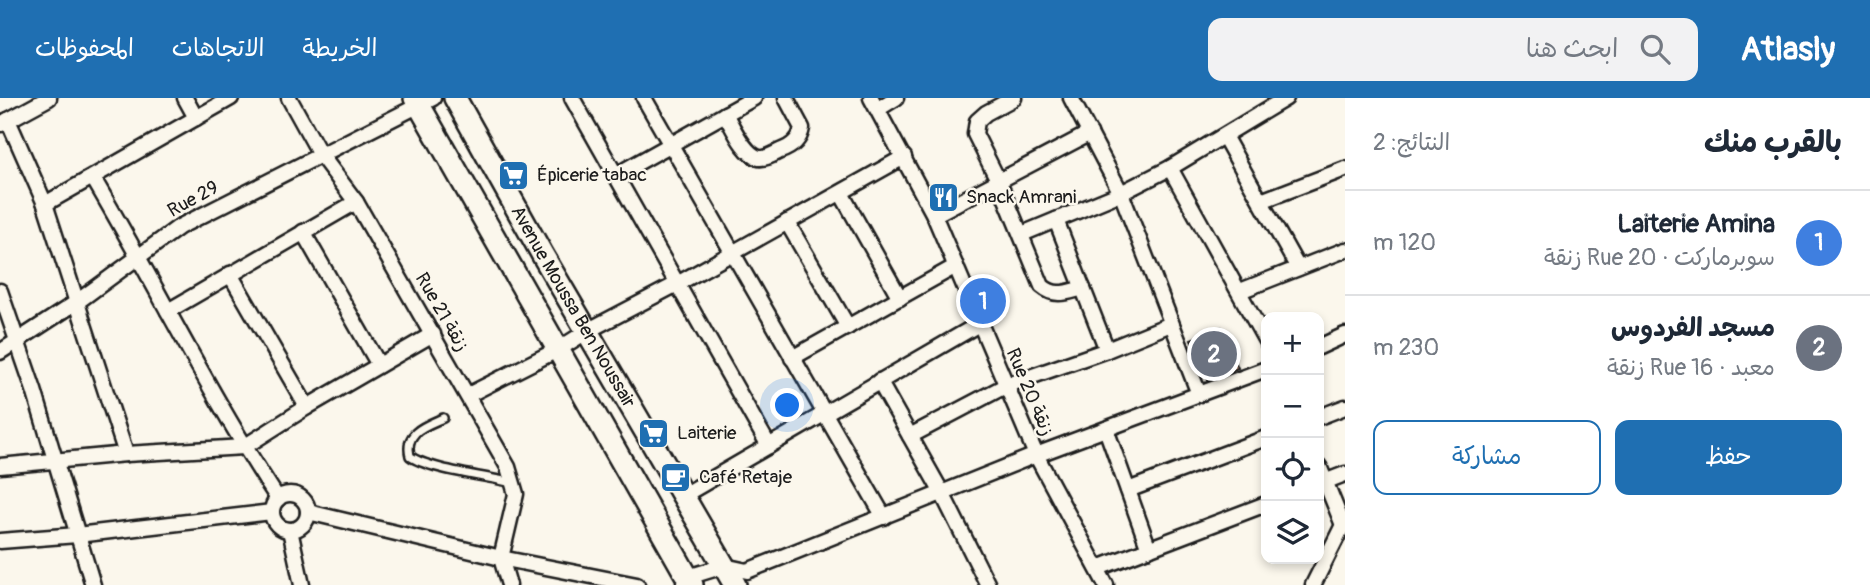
<!DOCTYPE html>
<html lang="ar">
<head>
<meta charset="utf-8">
<style>
  body { margin:0; font-family:Pangolin,"Playpen Sans Arabic",sans-serif; background:#f2f2f3; color:#1f2937; direction:rtl }
  .controls { position:absolute; right:21px; bottom:21px; display:grid; overflow:hidden; border-radius:14px; box-shadow:0 4px 10px #0003 }
  .controls button { width:63px; height:63px; display:grid; place-items:center; padding:0; border:0; border-bottom:2px solid #e0e1e3; background:#fff; color:#1f2937; font:35px sans-serif }
  .you { position:absolute; left:788px; top:308px; width:24px; height:24px; margin:-18px; border:5px solid #fff; border-radius:50%; background:#1a73e8; box-shadow:0 0 0 10px #1a73e833 }
  .badge { display:grid; place-items:center; width:46px; height:46px; border-radius:50%; background:#1f6fb2; color:#fff; font-size:23px; font-weight:700 }
  .pin { position:absolute; translate:-50% -50%; border:4px solid #fff; box-shadow:0 2px 7px #0006 }
  .list { margin:0; padding:0; list-style:none }
  h2 { display:flex; justify-content:space-between; align-items:center; height:91px; margin:0; padding:0 28px; font-size:30px }
  h2 small { font-size:23px; font-weight:400; color:#747a83 }
  .list li { display:grid; grid-template-columns:46px 1fr auto; gap:21px; align-items:center; box-sizing:border-box; height:105px; padding:0 28px; border-top:2px solid #e0e1e3 }
  .list b { display:block; font-size:26px; white-space:nowrap }
  .list p { margin:0; font-size:23px; white-space:nowrap; color:#747a83 }
  .list em { font-size:23px; font-style:normal; color:#747a83 }
  .actions { display:flex; gap:14px; padding:21px 28px }
  .actions a { flex:1; padding:16px 0; border:2px solid #1f6fb2; border-radius:14px; text-align:center; font-size:24px; color:#1f6fb2 }
  .actions .main { background:#1f6fb2; color:#fff }
  .icon { flex:none; width:38px; height:38px; fill:none; stroke:currentColor; stroke-width:2; stroke-linecap:round; stroke-linejoin:round }
  .map { position:relative; flex:none; width:1345px; height:487px; overflow:hidden; direction:ltr }
  header { display:flex; align-items:center; gap:42px; box-sizing:border-box; height:98px; padding:0 35px; background:#1f6fb2; color:#fff }
  header strong { font-size:33px }
  nav { display:flex; gap:38px; margin-inline-start:auto; font-size:24px }
  .search { width:490px; height:63px; background:#f2f2f3; display:flex; align-items:center; gap:18px; box-sizing:border-box; padding:0 24px; border-radius:14px; color:#747a83; font-size:26px }
  main { display:flex }
  aside { flex:1; background:#fff }
  .map>svg:first-child { display:block }
  .building { fill:url(#building-hatch); stroke:#1c1c1c; stroke-width:2 }
  .lines { fill:none; stroke-linecap:round; stroke-linejoin:round }
  .lane-casing { stroke:#1c1c1c; stroke-width:12 }
  .street-casing { stroke:#1c1c1c; stroke-width:19 }
  .secondary-casing { stroke:#1c1c1c; stroke-width:26 }
  .lane { stroke:#fbf7ec; stroke-width:7 }
  .street { stroke:#fbf7ec; stroke-width:14 }
  .secondary { stroke:#fbf7ec; stroke-width:21 }
  .labels { text-anchor:middle; dominant-baseline:central; stroke-width:5; stroke-linejoin:round; paint-order:stroke }
  .poi-label { font-size:19px; fill:#1c1c1c; stroke:#fbf7ec; text-anchor:start }
  .street-label { font-size:19px; fill:#1c1c1c; stroke:#fbf7ec }
</style>
</head>
<body>
<header>
<strong>Atlasly</strong>
<div class="search"><svg class="icon" aria-label="search" viewBox="0 0 24 24"><circle cx="10" cy="10" r="6"/><path d="M15 15l6 6"/></svg>ابحث هنا</div>
<nav><a>الخريطة</a><a>الاتجاهات</a><a>المحفوظات</a></nav>
</header>
<main>
<aside>
<h2>بالقرب منك<small>النتائج: 2</small></h2>
<ul class="list">
<li><span class="badge" style="background:#3f7fe0">1</span><div><b>Laiterie Amina</b><p>سوبرماركت · Rue 20 زنقة</p></div><em>120 m</em></li>
<li><span class="badge" style="background:#6b7280">2</span><div><b>مسجد الفردوس</b><p>معبد · Rue 16 زنقة</p></div><em>230 m</em></li>
</ul>
<div class="actions"><a class="main">حفظ</a><a>مشاركة</a></div>
</aside>
<div class="map">
<svg width="1345" height="487" viewBox="0 0 1345 487">
  <defs>
    <pattern id="building-hatch" width="6" height="6" patternUnits="userSpaceOnUse" patternTransform="scale(1.75)"><rect width="6" height="6" fill="#e9b69a"/><path d="M-1 1l2-2M0 6l6-6M5 7l2-2" fill="none" stroke="#c79c84"/></pattern>
  </defs>
  <rect width="100%" height="100%" fill="#fbf7ec"/>
  <filter id="ink" filterUnits="userSpaceOnUse"><feTurbulence type="fractalNoise" baseFrequency=".0143" numOctaves="2"/><feDisplacementMap in="SourceGraphic" scale="14" xChannelSelector="R" yChannelSelector="G"/><feConvolveMatrix kernelMatrix="1 2 1 2 8 2 1 2 1" color-interpolation-filters="sRGB"/></filter>
  <g filter="url(#ink)">
    <path class="building" d="M1221 229 1238 270 1208 282 1191 241Z"/>
    <g class="lines">
      <defs>
        <path id="lane" d="M443 320C425 328 404 334 410 358 426 371 490 379 513 385"/>
        <g id="street">
          <path d="M185 0 196 20"/>
          <path d="M289 0 320 56 356 104 508 369 516 396 501 460 509 487"/>
          <path d="M572 0 769 348"/>
          <path d="M644 0 884 419"/>
          <path d="M871 0 934 117 1036 357 1106 487"/>
          <path d="M1014 0 986 15 977 23 975 36 999 84 1042 188C1056 200 1067 194 1083 190"/>
          <path d="M1071 0 1121 95 1199 296"/>
          <path d="M878 11 896 0"/>
          <path d="M725 16C733 29 744 56 759 60 766 61 774 56 780 53 792 49 800 42 802 30L786 0"/>
          <path d="M8 22 45 106 126 356"/>
          <path d="M1 26 49 0"/>
          <path d="M1224 38 1298 170"/>
          <path d="M1170 70 1266 243"/>
          <path d="M616 77 754 0"/>
          <path d="M93 80C156 186 210 298 278 401"/>
          <path d="M841 95 900 200"/>
          <path d="M1261 103 1345 71"/>
          <path d="M45 106 231 0"/>
          <path d="M934 117 1090 35"/>
          <path d="M1056 122 1107 252"/>
          <path d="M787 124 848 229"/>
          <path d="M303 134 379 267"/>
          <path d="M1022 136 1121 95 1170 70 1286 0"/>
          <path d="M230 176 307 309"/>
          <path d="M0 193 34 292 93 487"/>
          <path d="M1240 193 1345 152"/>
          <path d="M168 213 356 104"/>
          <path d="M1319 249 1345 237"/>
          <path d="M0 254 77 204 179 129 433 0"/>
          <path d="M792 260 956 168"/>
          <path d="M879 283 942 395 988 487"/>
          <path d="M468 297 559 251 589 232 677 186 904 59"/>
          <path d="M1319 319 1345 309"/>
          <path d="M1106 331 1149 451"/>
          <path d="M910 338 1007 287 1107 252 1171 226"/>
          <path d="M0 368 126 356 244 349 307 309 433 236"/>
          <path d="M1319 368 1343 427"/>
          <path d="M1319 386 1345 376"/>
          <path d="M1128 392 1266 340"/>
          <circle cx="290" cy="414" r="18"/>
          <path d="M684 397 979 226"/>
          <path d="M308 414 501 460 637 487"/>
          <path d="M290 432 302 487"/>
          <path d="M0 443 77 437 272 414"/>
          <path d="M1098 470 1266 406"/>
          <path d="M684 485 688 479 724 468 747 473 1036 357 1266 271"/>
          <path d="M1313 487 1343 427 1345 428"/>
        </g>
        <g id="secondary">
          <path d="M415 0 692 487"/>
          <path id="s1" d="M455 0 542 156 735 487"/>
        </g>
      </defs>
      <use href="#lane" class="lane-casing"/>
      <use href="#street" class="street-casing"/>
      <use href="#secondary" class="secondary-casing"/>
      <use href="#lane" class="lane"/>
      <use href="#street" class="street"/>
      <use href="#secondary" class="secondary"/>
    </g>
  </g>
  <defs>
    <symbol id="supermarket-square" viewBox="-11 -11 22 22"><rect x="-9" y="-9" width="18" height="18" rx="4" fill="#1f6fb2" stroke="#fbf7ec"/><path d="M-6-5.5h2.5l.6 2H6L4.5 2H-2.5L-4.4-4H-6ZM-1.5 3.2a1.3 1.3 0 1 0 .1 0ZM3 3.2a1.3 1.3 0 1 0 .1 0Z" fill="#fff"/></symbol>
    <symbol id="restaurant-square" viewBox="-11 -11 22 22"><rect x="-9" y="-9" width="18" height="18" rx="4" fill="#1f6fb2" stroke="#fbf7ec"/><path d="M-5-6h1v4h1v-4h1v4h1v-4h1v5L-1.5 .5V6h-2V.5L-5-1ZM5-6V6H3V1.5H1.5Q1.5-4 5-6Z" fill="#fff"/></symbol>
    <symbol id="cafe-square" viewBox="-11 -11 22 22"><rect x="-9" y="-9" width="18" height="18" rx="4" fill="#1f6fb2" stroke="#fbf7ec"/><path d="M-5.5-4.5H6V0H3Q3 3.5 0 3.5H-2.5Q-5.5 3.5-5.5 0ZM3-3.2v2h1.7v-2ZM-6 4.5H4V6H-6Z" fill="#fff"/></symbol>
  </defs>
  <g fill-rule="evenodd">
    <use href="#supermarket-square" x="496" y="60" width="35" height="35"/>
    <use href="#restaurant-square" x="926" y="82" width="35" height="35"/>
    <use href="#supermarket-square" x="636" y="318" width="35" height="35"/>
    <use href="#cafe-square" x="658" y="362" width="35" height="35"/>
  </g>
  <g class="labels">
    <g class="poi-label">
      <text x="537" y="77">Épicerie tabac</text>
      <text x="966" y="99">Snack Amrani</text>
      <text x="677" y="335">Laiterie</text>
      <text x="699" y="379">Café Retaje</text>
    </g>
    <g class="street-label">
      <text transform="translate(193 101) rotate(-29)">Rue 29</text>
      <text stroke="none"><textPath href="#s1" startOffset="240">Avenue Moussa Ben Noussair</textPath></text>
      <text transform="translate(442 214) rotate(60)">Rue 21 زنقة</text>
      <text transform="translate(1030 294) rotate(67)">Rue 20 زنقة</text>
    </g>
  </g>
</svg>
<div class="controls">
<button>+</button>
<button>−</button>
<button><svg class="icon" aria-label="locate" viewBox="0 0 24 24"><circle cx="12" cy="12" r="6"/><path d="M12 2v4M12 18v4M2 12h4M18 12h4"/></svg></button>
<button><svg class="icon" aria-label="layers" viewBox="0 0 24 24"><path d="M12 4l9 5-9 5-9-5zM3 14l9 5 9-5"/></svg></button>
</div>
<div class="you"></div>
<div class="pin badge" style="left:983px;top:203px;background:#3f7fe0">1</div>
<div class="pin badge" style="left:1214px;top:256px;background:#6b7280">2</div>
</div>
</main>
</body>
</html>
